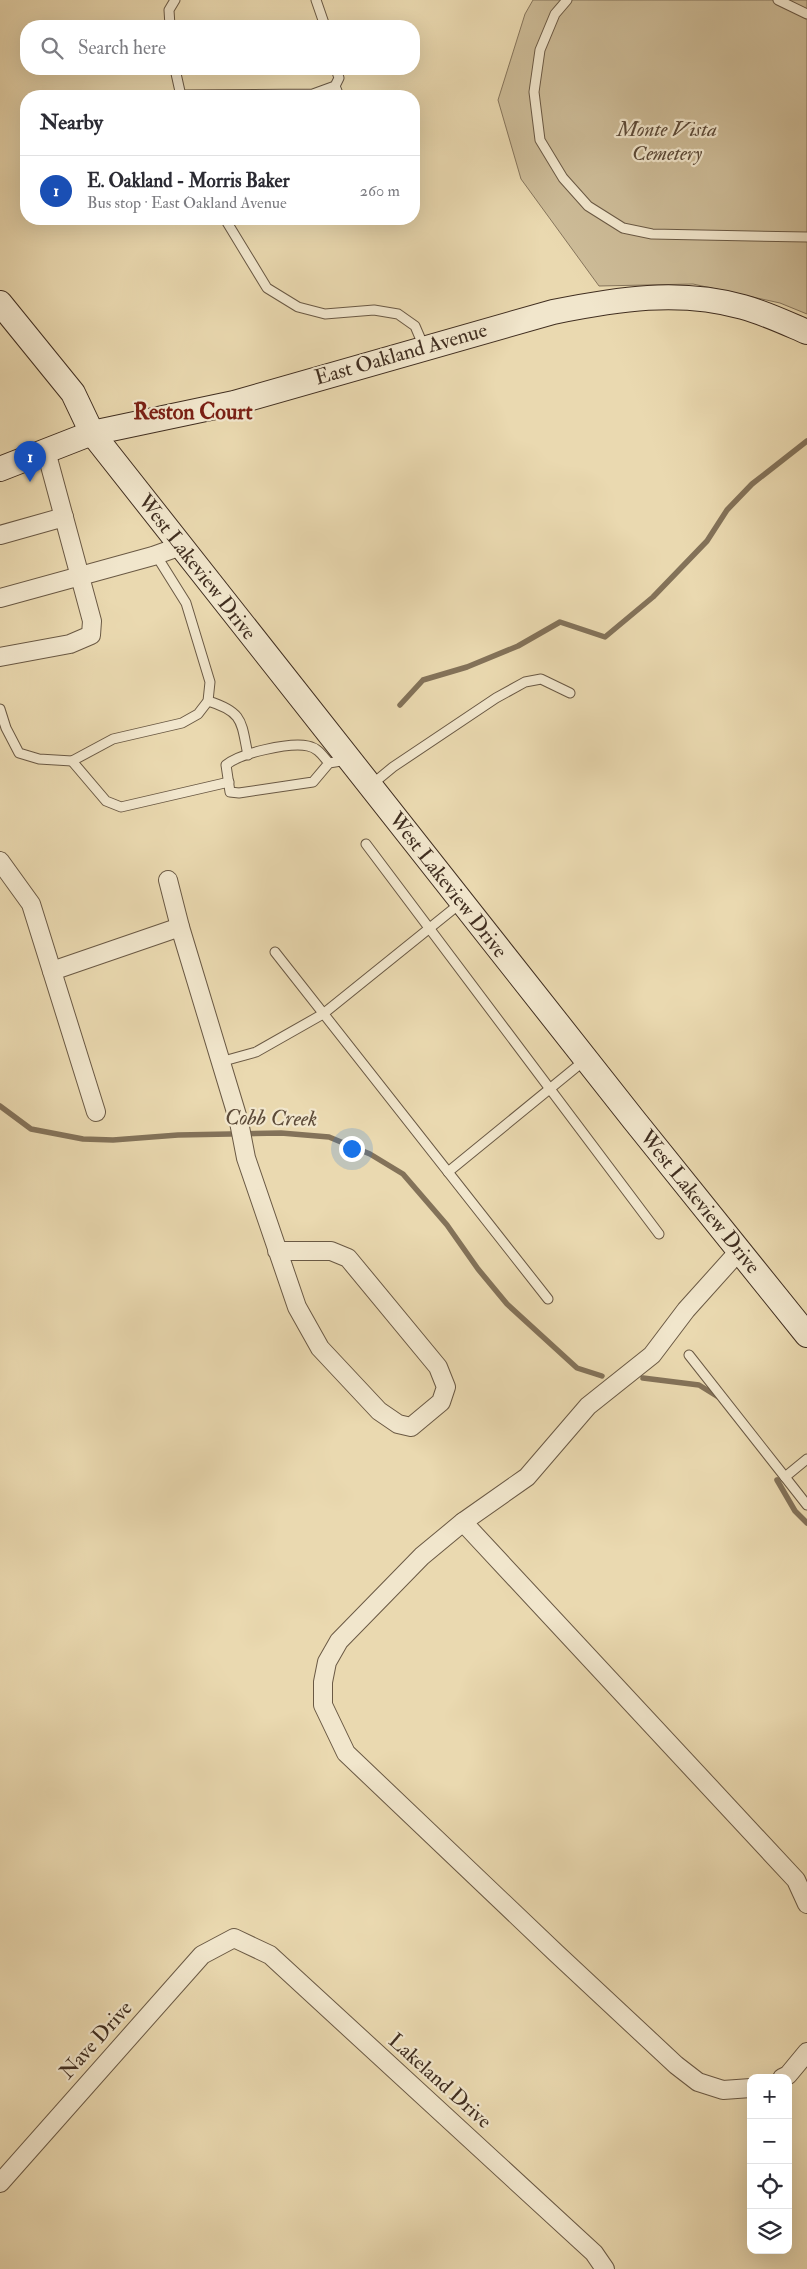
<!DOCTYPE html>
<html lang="en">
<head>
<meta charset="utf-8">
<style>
  body { margin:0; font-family:"IM FELL Double Pica",serif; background:#f7f7f7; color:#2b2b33 }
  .controls { position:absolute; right:15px; bottom:15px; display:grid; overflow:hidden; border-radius:10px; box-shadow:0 5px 20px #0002 }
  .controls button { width:45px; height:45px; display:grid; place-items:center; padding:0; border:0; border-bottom:1px solid #e1e1e2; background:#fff; color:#2b2b33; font:25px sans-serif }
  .you { position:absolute; left:351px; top:1148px; width:18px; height:18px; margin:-12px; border:4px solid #fff; border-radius:50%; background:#1a73e8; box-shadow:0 0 0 8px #1a73e833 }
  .badge { display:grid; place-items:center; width:32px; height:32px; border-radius:50%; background:#ea580c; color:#fff; font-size:16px; font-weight:700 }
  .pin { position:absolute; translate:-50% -41px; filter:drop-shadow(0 1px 2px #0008) }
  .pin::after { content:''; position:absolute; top:26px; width:18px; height:15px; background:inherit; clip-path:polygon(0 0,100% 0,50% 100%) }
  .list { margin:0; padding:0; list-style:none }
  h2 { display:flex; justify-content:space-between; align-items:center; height:65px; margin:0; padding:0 20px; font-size:21px }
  h2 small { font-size:16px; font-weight:400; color:#7c7c81 }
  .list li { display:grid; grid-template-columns:32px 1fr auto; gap:15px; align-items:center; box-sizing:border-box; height:70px; padding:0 20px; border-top:1px solid #e1e1e2 }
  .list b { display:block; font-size:19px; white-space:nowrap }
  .list p { margin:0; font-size:16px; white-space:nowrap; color:#7c7c81 }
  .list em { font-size:16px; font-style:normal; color:#7c7c81 }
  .icon { flex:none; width:28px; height:28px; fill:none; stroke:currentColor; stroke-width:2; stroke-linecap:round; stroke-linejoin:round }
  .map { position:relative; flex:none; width:807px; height:2269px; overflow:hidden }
  .search { position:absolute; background:#fff; box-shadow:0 5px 20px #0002; left:20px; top:20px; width:400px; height:55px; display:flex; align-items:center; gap:12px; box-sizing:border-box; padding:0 18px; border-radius:20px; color:#7c7c81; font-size:19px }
  .panel { position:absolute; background:#fff; box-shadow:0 5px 20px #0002; left:20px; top:90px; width:400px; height:135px; border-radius:20px }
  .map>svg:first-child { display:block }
  .green { fill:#cdbc98; stroke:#86755c }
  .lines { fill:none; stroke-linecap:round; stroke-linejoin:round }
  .stream { stroke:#837259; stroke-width:5.5 }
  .lane-casing { stroke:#6a5944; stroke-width:11 }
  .street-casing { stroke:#6a5944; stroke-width:20 }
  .secondary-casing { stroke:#402e20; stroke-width:26 }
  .lane { stroke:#f1e6cc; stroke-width:9 }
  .street { stroke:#f1e6cc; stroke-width:18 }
  .secondary { stroke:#f1e6cc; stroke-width:24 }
  .labels { text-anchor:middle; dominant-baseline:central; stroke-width:4.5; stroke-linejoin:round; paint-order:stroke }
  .park-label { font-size:21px; font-style:italic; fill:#5c4a38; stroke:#f1e6cc }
  .street-label { font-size:21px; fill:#402e20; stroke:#f1e6cc }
  .neighbourhood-label { font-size:22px; font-weight:bold; fill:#7a1f14; stroke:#f1e6cc }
  .water-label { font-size:22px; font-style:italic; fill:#5c4a38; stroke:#f1e6cc }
</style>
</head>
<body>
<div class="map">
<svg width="807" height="2269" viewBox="0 0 807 2269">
  <rect width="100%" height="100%" fill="#ead9b0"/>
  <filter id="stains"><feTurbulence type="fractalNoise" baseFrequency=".004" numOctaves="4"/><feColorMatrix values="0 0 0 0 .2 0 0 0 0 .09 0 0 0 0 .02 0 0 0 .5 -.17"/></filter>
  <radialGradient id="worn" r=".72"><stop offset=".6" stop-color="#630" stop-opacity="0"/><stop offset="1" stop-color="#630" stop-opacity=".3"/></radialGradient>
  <path class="green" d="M533 0H807V314L780 303 693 284 599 286 521 179 498 100 525 14Z"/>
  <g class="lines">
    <g class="stream">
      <path d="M400 705 423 680 467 667 518 646 560 622 605 637 653 597 707 541 727 510 752 484 807 441"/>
      <path d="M0 1106 31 1129 83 1139 113 1140 178 1135 281 1133 329 1137 370 1154 403 1174 447 1225 478 1269 507 1304 577 1368 602 1376"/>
      <path d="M643 1378 699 1385 720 1398"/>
      <path d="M777 1480 795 1511 807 1523"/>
    </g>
    <defs>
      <g id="lane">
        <path d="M316 0 325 26"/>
        <path d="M567 0 555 14 540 50 534 92 540 140 563 178 588 206 623 228 652 234 807 237"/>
        <path d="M778 0 807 14"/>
        <path d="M170 26 169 10 175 0"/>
        <path d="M175 69 181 96"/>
        <path d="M335 86 339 96"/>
        <path d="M180 95 313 94 335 86 339 78 336 69"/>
        <path d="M225 219 267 288 298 307 325 314 374 310 398 314 415 326 424 347"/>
        <path d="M208 701C244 712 241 722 248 755"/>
        <path d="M0 709 6 728 19 753 39 759 72 761 113 739 182 723 198 714 208 701 210 682 186 603 156 555"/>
        <path d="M72 761 106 801 121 807 229 782"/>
        <path d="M329 763 313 782 239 793 230 792 226 765C240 753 290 742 308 746 318 748 322 755 329 763L347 760"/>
        <path d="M370 786 393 767 496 698 525 682 541 679 570 693"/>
        <path d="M366 844 659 1234"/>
        <path d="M275 952 548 1299"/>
        <path d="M220 1062 256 1052 323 1014 462 902"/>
        <path d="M448 1172 585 1060"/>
        <path d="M689 1355 785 1477"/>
        <path d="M807 1459 785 1477 807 1505"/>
      </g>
      <g id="street">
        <path d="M0 535 64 517"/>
        <path d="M0 598 153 556 181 546"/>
        <path d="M0 657 70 644 91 635 92 621 46 451"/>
        <path d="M0 861 31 904 96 1112"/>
        <path d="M168 880 180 927 239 1122 246 1158 297 1307 320 1348 379 1411 398 1424 411 1427 441 1402 446 1387 438 1367 348 1258 331 1251H277"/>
        <path d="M52 971 180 927"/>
        <path d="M739 1251 686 1310 652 1355 588 1406 527 1477 463 1522 422 1556 339 1641 327 1662 323 1682V1705L346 1753 556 1953 676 2065 698 2082 723 2090 751 2088"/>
        <path d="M463 1522 796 1880 807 1904"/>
        <path d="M782 2078 788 2075 807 2052"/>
        <path d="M0 2183 202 1955 234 1938 270 1955 594 2253 605 2269"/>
      </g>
      <g id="secondary">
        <path d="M0 303 73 393 92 433 634 1120 807 1335"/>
        <path d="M0 469 92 433 234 403 553 312C617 299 679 289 743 307 765 313 786 323 807 332"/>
      </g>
    </defs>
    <use href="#lane" class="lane-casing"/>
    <use href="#street" class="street-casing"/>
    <use href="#secondary" class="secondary-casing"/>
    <use href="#lane" class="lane"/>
    <use href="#street" class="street"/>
    <use href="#secondary" class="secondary"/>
  </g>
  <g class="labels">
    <g class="park-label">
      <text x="667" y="129">Monte Vista<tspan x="667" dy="24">Cemetery</tspan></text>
    </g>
    <g class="street-label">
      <text transform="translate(401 354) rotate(-16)">East Oakland Avenue</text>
      <text transform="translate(197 567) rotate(52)">West Lakeview Drive</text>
      <text transform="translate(448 885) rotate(52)">West Lakeview Drive</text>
      <text transform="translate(700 1202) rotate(51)">West Lakeview Drive</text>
      <text transform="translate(96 2040) rotate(-48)">Nave Drive</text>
      <text transform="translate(440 2081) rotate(42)">Lakeland Drive</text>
    </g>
    <g class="neighbourhood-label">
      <text x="193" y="412">Reston Court</text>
    </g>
    <g class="water-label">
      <text transform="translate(271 1118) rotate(1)">Cobb Creek</text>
    </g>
  </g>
  <rect width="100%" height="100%" filter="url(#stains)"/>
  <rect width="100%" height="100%" fill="url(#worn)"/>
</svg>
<div class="controls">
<button>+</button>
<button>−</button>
<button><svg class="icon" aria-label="locate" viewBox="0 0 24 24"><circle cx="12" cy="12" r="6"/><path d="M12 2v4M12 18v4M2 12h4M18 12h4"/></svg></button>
<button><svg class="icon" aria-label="layers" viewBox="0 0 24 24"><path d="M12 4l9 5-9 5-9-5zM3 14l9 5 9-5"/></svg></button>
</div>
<div class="you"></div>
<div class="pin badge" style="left:30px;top:482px;background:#1a4fb4">1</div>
<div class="search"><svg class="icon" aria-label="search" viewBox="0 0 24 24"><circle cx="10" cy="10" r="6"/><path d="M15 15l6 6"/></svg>Search here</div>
<section class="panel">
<h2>Nearby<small></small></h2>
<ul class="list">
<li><span class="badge" style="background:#1a4fb4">1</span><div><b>E. Oakland - Morris Baker</b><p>Bus stop · East Oakland Avenue</p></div><em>260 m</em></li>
</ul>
</section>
</div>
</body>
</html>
